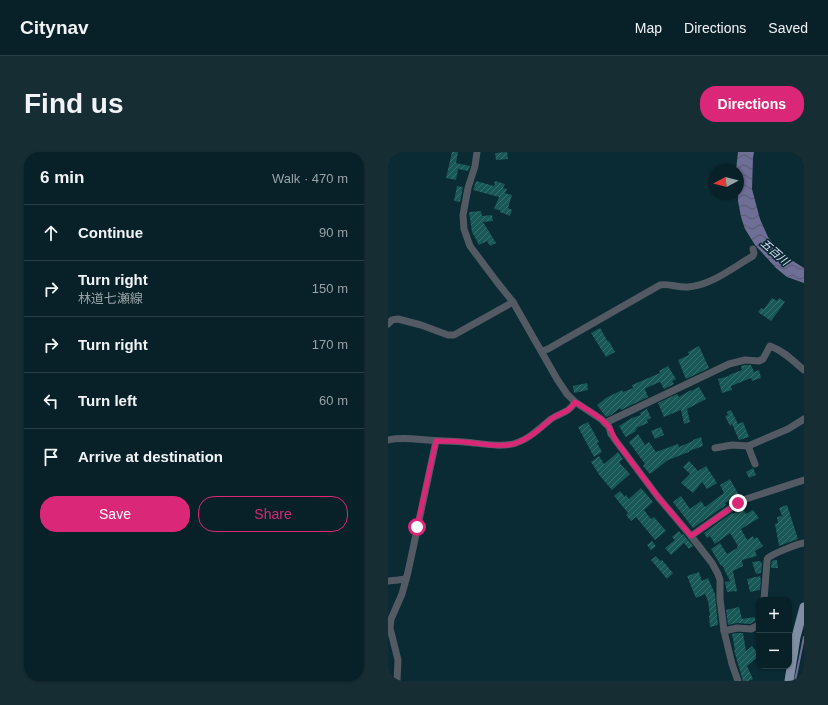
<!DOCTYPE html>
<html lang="en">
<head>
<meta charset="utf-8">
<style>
  body { margin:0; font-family:Helvetica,"Noto Sans JP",sans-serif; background:#162d33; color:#f1f3f6 }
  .controls { position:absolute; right:12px; bottom:12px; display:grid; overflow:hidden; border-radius:8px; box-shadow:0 1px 3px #0004 }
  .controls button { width:36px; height:36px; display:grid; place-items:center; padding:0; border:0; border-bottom:1px solid #293e44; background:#082027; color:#f1f3f6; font:20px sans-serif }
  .compass { position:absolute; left:320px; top:12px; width:36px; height:36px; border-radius:50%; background:#082027; box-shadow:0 1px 3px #0004; rotate:263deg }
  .stop { position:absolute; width:12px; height:12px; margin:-9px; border:3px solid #db2777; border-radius:50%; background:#fff }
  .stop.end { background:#db2777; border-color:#fff; box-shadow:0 1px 4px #0008 }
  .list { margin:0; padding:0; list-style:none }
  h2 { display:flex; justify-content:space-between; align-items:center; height:52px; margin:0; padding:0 16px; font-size:17px }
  h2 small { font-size:13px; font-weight:400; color:#98a3a7 }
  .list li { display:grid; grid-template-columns:26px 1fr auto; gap:12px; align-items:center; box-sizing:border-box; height:56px; padding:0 16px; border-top:1px solid #293e44 }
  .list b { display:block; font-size:15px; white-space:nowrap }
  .list p { margin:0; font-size:13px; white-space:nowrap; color:#98a3a7 }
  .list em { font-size:13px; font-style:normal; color:#98a3a7 }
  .actions { display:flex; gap:8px; padding:12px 16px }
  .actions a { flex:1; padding:9px 0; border:1px solid #db2777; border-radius:16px; text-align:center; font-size:14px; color:#db2777 }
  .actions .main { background:#db2777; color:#fff }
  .icon { flex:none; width:22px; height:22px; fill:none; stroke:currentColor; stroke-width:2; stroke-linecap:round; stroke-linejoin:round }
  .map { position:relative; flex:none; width:416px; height:529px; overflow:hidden; border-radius:16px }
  header { display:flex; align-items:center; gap:24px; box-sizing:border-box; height:56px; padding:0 20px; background:#082027; border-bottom:1px solid #293e44 }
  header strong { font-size:19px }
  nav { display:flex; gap:22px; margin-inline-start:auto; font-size:14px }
  .intro { display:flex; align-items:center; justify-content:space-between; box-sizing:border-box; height:96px; padding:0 24px }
  h1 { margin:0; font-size:28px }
  .button { padding:10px 18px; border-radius:16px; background:#db2777; color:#fff; font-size:14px; font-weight:700 }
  main { display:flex; gap:24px; padding:0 24px }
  aside { flex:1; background:#082027; border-radius:16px; box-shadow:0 1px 3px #0004 }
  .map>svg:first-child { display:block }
  .water { fill:url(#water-waves) }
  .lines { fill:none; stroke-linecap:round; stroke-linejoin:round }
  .stream { stroke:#6f6e96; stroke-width:2 }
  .building { fill:url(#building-hatch) }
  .minor { stroke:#535a64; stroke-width:7 }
  .major { stroke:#7f8ea2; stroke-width:9 }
  .route { stroke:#db2777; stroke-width:5 }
  .labels { text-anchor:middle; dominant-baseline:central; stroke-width:3.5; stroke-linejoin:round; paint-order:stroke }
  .water-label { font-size:11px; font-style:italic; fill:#e1e1fc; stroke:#0a2a34 }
</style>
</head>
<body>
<header>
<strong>Citynav</strong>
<nav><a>Map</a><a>Directions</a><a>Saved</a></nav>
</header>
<div class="intro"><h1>Find us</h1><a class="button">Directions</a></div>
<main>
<aside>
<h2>6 min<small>Walk · 470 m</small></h2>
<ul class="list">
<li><svg class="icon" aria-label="ahead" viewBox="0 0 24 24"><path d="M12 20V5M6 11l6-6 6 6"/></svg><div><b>Continue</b></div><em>90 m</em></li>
<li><svg class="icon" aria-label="right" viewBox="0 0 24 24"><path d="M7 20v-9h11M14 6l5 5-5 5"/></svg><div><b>Turn right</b><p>林道七瀬線</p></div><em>150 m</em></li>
<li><svg class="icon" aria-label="right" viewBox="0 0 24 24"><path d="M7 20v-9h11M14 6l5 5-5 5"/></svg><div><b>Turn right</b></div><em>170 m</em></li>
<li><svg class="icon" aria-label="left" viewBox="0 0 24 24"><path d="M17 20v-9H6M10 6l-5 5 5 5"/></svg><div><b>Turn left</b></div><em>60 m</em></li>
<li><svg class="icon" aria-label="arrive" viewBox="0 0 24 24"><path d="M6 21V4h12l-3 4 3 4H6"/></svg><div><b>Arrive at destination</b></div></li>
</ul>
<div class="actions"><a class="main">Save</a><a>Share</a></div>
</aside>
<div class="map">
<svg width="416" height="529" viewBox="0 0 416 529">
  <defs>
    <pattern id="water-waves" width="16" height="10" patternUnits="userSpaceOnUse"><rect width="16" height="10" fill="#6f6e96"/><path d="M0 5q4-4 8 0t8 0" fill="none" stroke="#585a70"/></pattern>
    <pattern id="building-hatch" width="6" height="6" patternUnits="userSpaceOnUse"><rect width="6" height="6" fill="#185856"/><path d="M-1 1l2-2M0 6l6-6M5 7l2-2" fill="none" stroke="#39706f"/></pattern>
  </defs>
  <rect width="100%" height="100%" fill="#0a2a34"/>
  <path class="water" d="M350 0H366L365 6 364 37 372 67 380 85 390 97 398 103 405 109 416 116V131L399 125 388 116 367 93 357 77 353 65 350 49V18H348Z"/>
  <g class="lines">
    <path class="stream" d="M407 529 416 485"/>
  </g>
  <g class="building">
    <path d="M64 0H70L68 11 82 14 80 19 70 17 68 28 58 26Z"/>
    <path d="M119 0 120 7 108 8 107 1Z"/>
    <path d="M88 29 106 34 107 29 117 32 115 36 119 37 117 41 124 43 120 56 124 58 122 64 112 60V58L106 57 111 45 85 38Z"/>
    <path d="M69 34 75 35 72 50 66 49Z"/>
    <path d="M93 59 94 64 104 63 105 69 95 70 108 91 102 94 99 89 91 93 84 80 81 60Z"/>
    <path d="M384 146 389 149 391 146 397 150 383 169 370 160 373 156 376 157Z"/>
    <path d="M212 176 220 190 221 189 227 200 218 205 203 181Z"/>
    <path d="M311 194 321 216 298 227 290 208 301 203 300 200Z"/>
    <path d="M357 213H363L366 220 371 218 373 226 364 229 363 226 343 234 344 238 334 241 330 227 341 224V223L354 218 353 214Z"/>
    <path d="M280 214 288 227 284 229 286 232 276 237 272 230 260 235 257 237 260 245 233 258 232 256 223 263 218 265 209 253 218 246 234 238 235 240 245 236 244 233 272 221 271 219Z"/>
    <path d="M199 231 200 238 186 241 185 234Z"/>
    <path d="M311 235 318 247 299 257 302 270 296 272 293 258 276 265 270 251 289 242 291 245 303 238V239Z"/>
    <path d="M259 257 263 266 259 268 260 271 248 276 249 277 247 278 248 279 238 285 237 284 231 274 244 266 253 263 252 261Z"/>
    <path d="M343 258 350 272 355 270 361 285 351 288 344 272 342 274 337 264 340 263 339 260Z"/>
    <path d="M200 270 211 290 209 291 214 300 206 305 190 275Z"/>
    <path d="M273 275 276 283 267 287 263 279Z"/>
    <path d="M250 282 257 293 261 290 268 300 290 292 291 295 305 289V288L313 285 315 294 301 299V300L280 308 262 322 255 314 257 312 241 290Z"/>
    <path d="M230 300 235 307 231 310 242 322 224 338 212 324 203 310 211 304 216 312Z"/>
    <path d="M301 309 310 319 318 314 329 331 319 337 314 330 305 341 293 331 302 322 295 315Z"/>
    <path d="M365 316 368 323 361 326 358 320Z"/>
    <path d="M342 327 351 343 337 351 338 353 305 376 285 350 293 344 302 357 313 349 317 355 336 341 332 333Z"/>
    <path d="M253 336 265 350 256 358 263 367 266 365 278 379 267 388 248 365 243 369 238 363 240 361 226 344 232 339 237 345 238 343 241 347Z"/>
    <path d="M399 353 410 387 391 394 387 372 390 371 389 365 394 364 391 356Z"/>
    <path d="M355 357 358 362 365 358 371 366 353 377 359 388 365 384 366 387 369 385 375 394 367 399 369 404 354 408 355 414 345 419 349 439 348 440 347 439 339 440 337 430 342 429 334 413 333 414 323 397 332 391 339 402 349 396V395L350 394 342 381 327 392 322 384 319 386 316 381 344 361 345 362Z"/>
    <path d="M291 379 294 383 295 382 305 394 301 397 296 391 283 403 277 396 287 388 284 385Z"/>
    <path d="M264 389 268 394 263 398 259 393Z"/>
    <path d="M268 404 272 409 274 408 285 421 279 427 263 408Z"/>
    <path d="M386 408H389L390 416H383L384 409Z"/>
    <path d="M372 409 374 411 373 421 368 422 364 410Z"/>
    <path d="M311 420 314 429 320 426 327 442 330 473 322 475 321 464H322L320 449 317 442 308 446 299 424Z"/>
    <path d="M372 424 373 428 372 438 362 440 359 427Z"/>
    <path d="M351 455 354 467 367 465V469L362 472 349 471 340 473 338 458Z"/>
    <path d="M349 481H355L358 499 364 494 371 503V504L359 514 365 527 360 529H355L346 498H347L344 482Z"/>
  </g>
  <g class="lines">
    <g class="minor">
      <path d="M89 0 87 14 80 36 75 63 76 77 82 94 109 130 125 150 169 227 179 242 187 250 213 267 221 275 223 282 228 289 270 345 303 384 324 411 330 422 332 428V447L336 479 344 512 350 529"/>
      <path d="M0 172 4 168 10 167 33 173 60 183H66L125 150"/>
      <path d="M154 199 160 197 272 133C280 131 290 136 300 135 324 133 344 116 365 104L366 101 365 97"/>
      <path d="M217 271 341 212 357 208 371 209 375 207 382 194C396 199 405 209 416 218"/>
      <path d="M0 288C13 285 26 287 39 288 52 289 64 289 76 290 92 291 113 296 128 291 141 287 152 276 163 267 173 260 180 262 187 250"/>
      <path d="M360 294 367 312"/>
      <path d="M327 296 344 293 360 294 400 277 416 267"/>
      <path d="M303 384 350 351 358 347 416 328"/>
      <path d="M0 429 10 428 18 427"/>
      <path d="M376 448 379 409C379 408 379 407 380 406 384 402 409 392 416 391"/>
      <path d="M336 479 349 476 363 477 371 473"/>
      <path d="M9 529 10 508 2 476 3 467 14 442 20 420 48 289"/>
    </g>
    <path class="major" d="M401 529 408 485 416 455"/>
  </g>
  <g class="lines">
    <path class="route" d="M29 375 48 289C58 289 67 289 76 290 92 291 116 297 131 290 143 285 153 276 163 267 172 260 180 262 187 250 198 257 214 265 221 275 224 279 225 284 228 289L270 345 303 384 350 351"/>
  </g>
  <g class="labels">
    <g class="water-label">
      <text transform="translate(387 100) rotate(41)">五百川</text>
    </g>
  </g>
</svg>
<div class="controls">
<button>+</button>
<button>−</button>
</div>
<svg class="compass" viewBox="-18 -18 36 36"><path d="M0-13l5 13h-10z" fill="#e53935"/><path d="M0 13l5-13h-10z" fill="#98a3a7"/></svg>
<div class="stop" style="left:29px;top:375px"></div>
<div class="stop end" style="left:350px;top:351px"></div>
</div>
</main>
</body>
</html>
